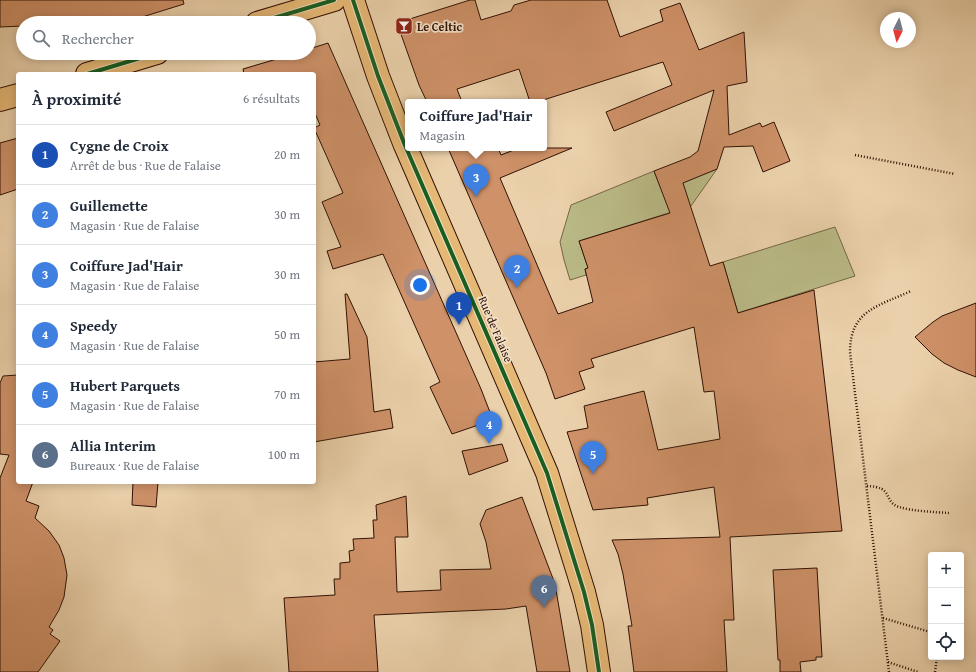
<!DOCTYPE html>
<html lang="fr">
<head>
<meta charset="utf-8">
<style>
  body { margin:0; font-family:"Gentium Book Plus",serif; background:#f2f2f3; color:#1f2937 }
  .controls { position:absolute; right:12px; bottom:12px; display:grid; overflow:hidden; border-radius:4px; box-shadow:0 2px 10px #0003 }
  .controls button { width:36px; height:36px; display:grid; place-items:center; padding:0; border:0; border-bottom:1px solid #e0e1e3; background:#fff; color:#1f2937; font:20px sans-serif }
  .compass { position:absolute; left:880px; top:12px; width:36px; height:36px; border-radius:50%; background:#fff; box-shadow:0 2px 10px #0003; rotate:186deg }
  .you { position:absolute; left:420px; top:285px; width:14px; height:14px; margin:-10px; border:3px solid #fff; border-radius:50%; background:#1a73e8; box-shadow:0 0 0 6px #1a73e833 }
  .badge { display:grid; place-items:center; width:26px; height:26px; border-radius:50%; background:#8f2418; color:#fff; font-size:13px; font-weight:700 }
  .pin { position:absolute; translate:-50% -33px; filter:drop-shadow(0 1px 2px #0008) }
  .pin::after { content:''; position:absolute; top:21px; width:14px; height:12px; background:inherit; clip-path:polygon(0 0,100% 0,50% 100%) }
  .popup { position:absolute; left:405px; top:99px; width:142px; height:52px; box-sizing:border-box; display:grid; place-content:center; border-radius:4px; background:#fff; filter:drop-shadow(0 1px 3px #0005); font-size:13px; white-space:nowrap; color:#747a83 }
  .popup b { font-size:15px; color:#1f2937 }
  .popup::after { content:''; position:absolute; left:50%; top:100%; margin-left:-8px; border:8px solid transparent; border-top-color:#fff }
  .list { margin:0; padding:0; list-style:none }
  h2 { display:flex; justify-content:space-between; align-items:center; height:52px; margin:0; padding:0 16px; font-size:17px }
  h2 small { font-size:13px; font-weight:400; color:#747a83 }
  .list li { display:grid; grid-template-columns:26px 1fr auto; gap:12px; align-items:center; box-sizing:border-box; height:60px; padding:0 16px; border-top:1px solid #e0e1e3 }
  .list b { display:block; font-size:15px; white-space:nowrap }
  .list p { margin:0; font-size:13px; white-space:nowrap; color:#747a83 }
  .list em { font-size:13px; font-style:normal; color:#747a83 }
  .icon { flex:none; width:22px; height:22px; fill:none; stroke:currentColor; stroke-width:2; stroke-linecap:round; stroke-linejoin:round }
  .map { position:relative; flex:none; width:976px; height:672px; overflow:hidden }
  .search { position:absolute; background:#fff; box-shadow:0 2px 10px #0003; left:16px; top:16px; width:300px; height:44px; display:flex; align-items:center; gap:10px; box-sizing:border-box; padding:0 14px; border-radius:22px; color:#747a83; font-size:15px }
  .panel { position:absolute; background:#fff; box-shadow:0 2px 10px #0003; left:16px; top:72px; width:300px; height:412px; border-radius:4px }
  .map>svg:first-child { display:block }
  .green { fill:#babb87; stroke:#766646 }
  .building { fill:#ce9168; stroke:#311104 }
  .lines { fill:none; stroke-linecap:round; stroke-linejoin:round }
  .major-casing { stroke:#311104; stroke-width:24 }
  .path { stroke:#311104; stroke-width:2.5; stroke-dasharray:1 2; stroke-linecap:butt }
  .major { stroke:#e6b876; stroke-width:22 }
  .cycleway-casing { stroke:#f2e1c8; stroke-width:6 }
  .cycleway { stroke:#1b5e20; stroke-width:4 }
  .labels { text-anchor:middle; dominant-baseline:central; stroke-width:3.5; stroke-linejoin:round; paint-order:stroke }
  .poi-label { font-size:12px; font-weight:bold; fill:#311104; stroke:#f2e1c8; text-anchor:start }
  .street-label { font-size:12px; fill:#311104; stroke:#f2e1c8 }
</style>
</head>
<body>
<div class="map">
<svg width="976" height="672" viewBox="0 0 976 672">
  <rect width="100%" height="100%" fill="#ebd1ab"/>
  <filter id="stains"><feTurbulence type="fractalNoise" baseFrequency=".005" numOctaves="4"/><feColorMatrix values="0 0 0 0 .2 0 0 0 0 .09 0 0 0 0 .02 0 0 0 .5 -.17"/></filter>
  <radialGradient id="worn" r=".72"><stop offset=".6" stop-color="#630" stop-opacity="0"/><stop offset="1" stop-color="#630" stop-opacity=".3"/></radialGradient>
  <g class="green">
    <path d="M717 169 691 206 579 241 588 268 585 269 586 275 570 280 564 260 560 242 571 205 654 171 662 191Z"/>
    <path d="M835 227 855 276 738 313 723 262Z"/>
  </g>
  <g class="building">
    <path d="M0 0H183L184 4 123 23H23V26L0 27Z"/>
    <path d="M470 0H475L481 20 511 11 514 5 531 0H607L620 37 663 21 660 10 680 3 699 50 744 32 747 82 727 86 729 135 760 123 762 127 774 122 790 161 763 172 753 146 724 147 717 169 683 183 710 266 723 262 738 313 814 290 842 531 730 537 734 620H724L727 672H634L628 626H632L623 574 618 554 612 540 720 537 714 487 647 498 648 505 593 510 567 432 588 428 584 406 644 391 658 450 720 439 714 391 704 392 694 327 591 359 594 367 579 372 585 389 555 399 546 373 448 148H498L501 155 519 148H572L500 178 558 314 593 302 585 269 588 268 579 241 670 213 654 171 690 157 698 151 714 90 614 131 606 112 672 85 663 62 537 102H530L519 69 457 89 462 102H427L419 85 397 23Z"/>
    <path d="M328 43 481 389 493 420 452 434 430 387 440 382 383 254 333 269 327 251 341 247 322 202 343 193 314 128 320 125 314 111V74H244L243 69 297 53H309V49Z"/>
    <path d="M18 138V189L0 195V143Z"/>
    <path d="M345 294H347L367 337 374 412 390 409 393 428 314 442V362L350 359Z"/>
    <path d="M976 303V377L958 370 944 363 932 354 915 337 933 322 942 316Z"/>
    <path d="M18 375V482H33L26 501 39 506 35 518 49 531 59 545 64 558 67 575 64 597 59 610 49 627 53 630 50 634 60 641 38 672H0V478L9 455 0 454V383L3 376Z"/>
    <path d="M502 444 508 461 469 475 462 451Z"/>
    <path d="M133 482H158L156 507 132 505Z"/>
    <path d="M406 496 408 537H395L397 592 441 590 440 570 491 569 486 542 480 524 486 510 522 497 555 584 570 672H537L526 606 506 609 374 615 378 672H289L284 598 335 595 334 579H340V563L350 562 349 551 354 550 353 539 374 538 373 520H377L376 505Z"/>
    <path d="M817 568 822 657H816V660L800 662 801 672H780V660H778L773 570Z"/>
  </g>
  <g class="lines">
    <defs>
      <g id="major">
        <path d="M353 0 378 76 404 143 547 473 584 592 592 625 599 672"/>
        <path d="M257 23 334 0"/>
        <path d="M87 74 157 53"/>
        <path d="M0 100 18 95"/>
      </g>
    </defs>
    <use href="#major" class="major-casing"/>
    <g class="path">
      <path d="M855 155 955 174"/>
      <path d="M867 486C895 487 882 501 899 507 912 511 934 512 949 513"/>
      <path d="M883 618 930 632"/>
      <path d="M888 662 918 672"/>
      <path d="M889 672 850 352C850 310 879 306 911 291"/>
      <path d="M935 672 937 657"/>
    </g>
    <use href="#major" class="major"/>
    <defs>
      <g id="cycleway">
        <path d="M353 0 378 76 404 143 547 473 584 592 592 625 599 672"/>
        <path d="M257 23 334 0"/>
        <path d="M87 74 157 53"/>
      </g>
    </defs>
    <use href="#cycleway" class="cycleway-casing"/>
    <use href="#cycleway" class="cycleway"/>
  </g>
  <defs>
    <symbol id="bar-square" viewBox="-11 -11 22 22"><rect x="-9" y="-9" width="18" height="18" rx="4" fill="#8f2418" stroke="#f2e1c8"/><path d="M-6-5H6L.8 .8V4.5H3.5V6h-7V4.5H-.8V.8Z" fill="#fff"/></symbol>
  </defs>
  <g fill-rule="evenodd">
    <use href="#bar-square" x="394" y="16" width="20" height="20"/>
  </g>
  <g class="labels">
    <g class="poi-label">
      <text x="417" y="26">Le Celtic</text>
    </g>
    <g class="street-label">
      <text transform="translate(496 329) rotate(67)">Rue de Falaise</text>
    </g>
  </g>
  <rect width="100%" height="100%" filter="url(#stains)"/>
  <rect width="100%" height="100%" fill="url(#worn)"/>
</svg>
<div class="controls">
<button>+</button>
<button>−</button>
<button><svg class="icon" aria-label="locate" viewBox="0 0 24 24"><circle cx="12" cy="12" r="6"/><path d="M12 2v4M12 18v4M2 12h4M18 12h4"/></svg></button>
</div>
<svg class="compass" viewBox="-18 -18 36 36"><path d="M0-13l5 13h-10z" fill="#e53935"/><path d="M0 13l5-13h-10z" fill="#747a83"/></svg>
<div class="you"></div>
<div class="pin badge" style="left:459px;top:325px;background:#1a4fb4">1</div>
<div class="pin badge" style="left:517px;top:288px;background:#3f7fe0">2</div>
<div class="pin badge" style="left:476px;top:197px;background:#3f7fe0">3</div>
<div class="popup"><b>Coiffure Jad'Hair</b>Magasin</div>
<div class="pin badge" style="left:489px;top:444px;background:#3f7fe0">4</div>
<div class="pin badge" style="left:593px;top:474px;background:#3f7fe0">5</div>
<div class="pin badge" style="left:544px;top:608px;background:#5c6f8a">6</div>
<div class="search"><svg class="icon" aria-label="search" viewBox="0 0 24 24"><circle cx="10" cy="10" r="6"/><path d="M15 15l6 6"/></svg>Rechercher</div>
<section class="panel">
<h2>À proximité<small>6 résultats</small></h2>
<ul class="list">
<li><span class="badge" style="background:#1a4fb4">1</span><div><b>Cygne de Croix</b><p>Arrêt de bus · Rue de Falaise</p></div><em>20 m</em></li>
<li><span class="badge" style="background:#3f7fe0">2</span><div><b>Guillemette</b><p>Magasin · Rue de Falaise</p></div><em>30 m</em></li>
<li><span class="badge" style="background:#3f7fe0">3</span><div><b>Coiffure Jad'Hair</b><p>Magasin · Rue de Falaise</p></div><em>30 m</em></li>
<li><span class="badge" style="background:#3f7fe0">4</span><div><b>Speedy</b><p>Magasin · Rue de Falaise</p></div><em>50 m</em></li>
<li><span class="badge" style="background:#3f7fe0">5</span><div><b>Hubert Parquets</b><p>Magasin · Rue de Falaise</p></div><em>70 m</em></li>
<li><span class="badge" style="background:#5c6f8a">6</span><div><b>Allia Interim</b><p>Bureaux · Rue de Falaise</p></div><em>100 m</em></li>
</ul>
</section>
</div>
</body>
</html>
